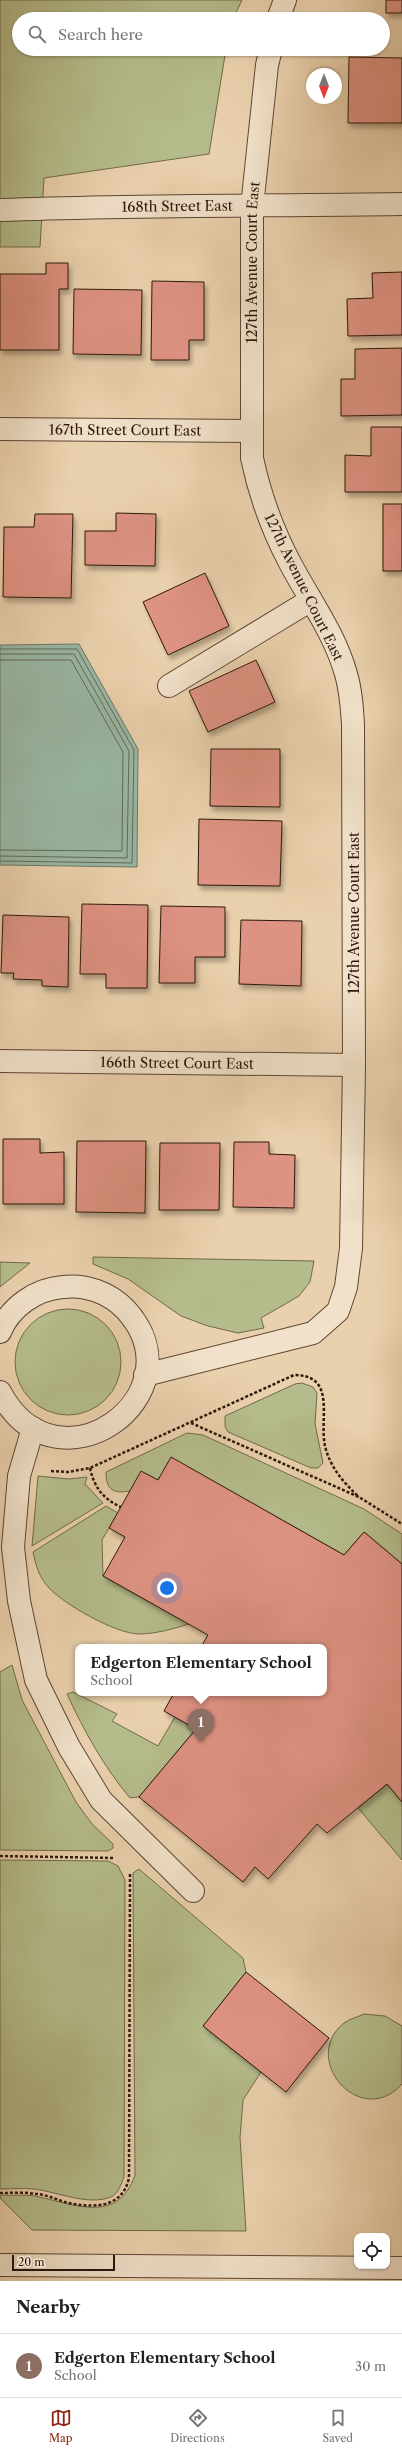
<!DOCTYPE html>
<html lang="en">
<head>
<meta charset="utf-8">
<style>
  body { margin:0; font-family:"Libre Caslon Text",serif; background:#f2f2f2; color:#222 }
  .controls { position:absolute; right:12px; bottom:12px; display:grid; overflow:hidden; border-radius:8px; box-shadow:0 1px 3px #0004 }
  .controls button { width:36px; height:36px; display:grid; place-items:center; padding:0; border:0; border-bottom:1px solid #e0e0e0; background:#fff; color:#222; font:20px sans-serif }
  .compass { position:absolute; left:306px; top:68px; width:36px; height:36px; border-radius:50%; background:#fff; box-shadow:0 1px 3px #0004; rotate:180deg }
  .scale { position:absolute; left:12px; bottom:10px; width:103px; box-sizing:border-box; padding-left:4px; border:2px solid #2c180c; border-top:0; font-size:11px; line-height:14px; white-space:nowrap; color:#2c180c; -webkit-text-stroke:3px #f1e1ca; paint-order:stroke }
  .you { position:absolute; left:167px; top:1588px; width:14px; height:14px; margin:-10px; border:3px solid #fff; border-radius:50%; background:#1a73e8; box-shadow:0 0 0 6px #1a73e833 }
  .badge { display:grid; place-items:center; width:26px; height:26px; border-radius:50%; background:#8f2418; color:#fff; font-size:13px; font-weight:700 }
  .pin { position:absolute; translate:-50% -33px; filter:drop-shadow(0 1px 2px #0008) }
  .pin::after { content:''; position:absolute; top:21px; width:14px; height:12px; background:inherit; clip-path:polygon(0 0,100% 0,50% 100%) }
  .popup { position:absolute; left:75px; top:1644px; width:252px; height:52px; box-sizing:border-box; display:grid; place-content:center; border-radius:8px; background:#fff; filter:drop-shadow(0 1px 3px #0005); font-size:13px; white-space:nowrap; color:#767676 }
  .popup b { font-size:15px; color:#222 }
  .popup::after { content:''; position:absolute; left:50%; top:100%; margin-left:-8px; border:8px solid transparent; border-top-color:#fff }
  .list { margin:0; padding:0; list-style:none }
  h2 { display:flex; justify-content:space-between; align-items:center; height:52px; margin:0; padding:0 16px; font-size:17px }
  h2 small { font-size:13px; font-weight:400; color:#767676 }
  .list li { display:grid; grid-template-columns:26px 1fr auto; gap:12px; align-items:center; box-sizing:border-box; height:64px; padding:0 16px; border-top:1px solid #e0e0e0 }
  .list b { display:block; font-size:15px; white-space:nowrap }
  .list p { margin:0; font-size:13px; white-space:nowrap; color:#767676 }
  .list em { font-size:13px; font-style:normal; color:#767676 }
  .icon { flex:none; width:22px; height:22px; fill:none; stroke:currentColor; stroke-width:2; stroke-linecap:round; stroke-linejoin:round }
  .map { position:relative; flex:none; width:402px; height:2281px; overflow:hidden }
  .search { position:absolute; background:#fff; box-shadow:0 1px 3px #0004; left:12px; right:12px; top:12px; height:44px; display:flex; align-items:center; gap:10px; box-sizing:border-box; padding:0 14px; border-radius:22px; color:#767676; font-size:15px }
  .sheet { height:116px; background:#fff }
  nav { display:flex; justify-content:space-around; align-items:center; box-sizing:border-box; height:56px; border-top:1px solid #e0e0e0; background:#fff; font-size:11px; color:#767676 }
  nav a { display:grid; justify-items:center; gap:2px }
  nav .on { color:#8f2418 }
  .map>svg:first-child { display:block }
  .green { fill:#b5bc8b; stroke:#706a4c }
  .water { fill:#99b8a5; stroke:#6d7868 }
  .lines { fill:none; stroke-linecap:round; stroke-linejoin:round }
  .shore { stroke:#626858; stroke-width:1 }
  .building { fill:#de9282; stroke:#2c180c; filter:url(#shadow) }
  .minor-casing { stroke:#5c4634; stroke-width:24 }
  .path { stroke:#2c180c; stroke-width:2.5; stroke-dasharray:3 2; stroke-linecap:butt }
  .minor { stroke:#f1e1ca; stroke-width:22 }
  .labels { text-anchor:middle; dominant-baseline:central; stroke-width:3; stroke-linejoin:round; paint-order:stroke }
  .street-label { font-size:14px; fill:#2c180c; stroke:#f1e1ca }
</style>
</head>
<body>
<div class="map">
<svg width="402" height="2281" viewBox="0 0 402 2281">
  <defs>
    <filter id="shadow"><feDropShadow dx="2.5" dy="4.5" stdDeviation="2" flood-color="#0004"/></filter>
  </defs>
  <rect width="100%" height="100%" fill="#ead1ad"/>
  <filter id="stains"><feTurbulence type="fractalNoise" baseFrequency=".005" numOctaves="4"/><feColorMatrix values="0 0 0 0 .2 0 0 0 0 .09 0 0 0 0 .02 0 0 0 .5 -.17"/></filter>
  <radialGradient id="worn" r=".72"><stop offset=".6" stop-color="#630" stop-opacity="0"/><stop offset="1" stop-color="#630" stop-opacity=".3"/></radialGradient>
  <g class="green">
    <path d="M0 0H242L233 19H19V49H226L209 154 44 178 40 247H0Z"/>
    <path d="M93 1257 314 1261 310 1282 299 1296 261 1318 264 1328 238 1333 208 1326 181 1316 128 1279 93 1264Z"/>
    <path d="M0 1262 30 1263 0 1287Z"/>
    <circle cx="68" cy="1362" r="53"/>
    <path d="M302 1383 313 1387 317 1393 315 1424 323 1463 318 1468H311L228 1432 225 1427V1416L295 1384Z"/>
    <path d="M187 1433 203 1435 364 1509 402 1534V1564L364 1532 344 1555 171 1458C167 1464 163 1474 158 1479 155 1483 148 1484 144 1486 127 1493 105 1499 106 1472Z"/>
    <path d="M38 1476 69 1479 87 1477 85 1484 103 1503 32 1546Z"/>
    <path d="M106 1506 118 1513 102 1540 103 1576 189 1624C172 1629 156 1634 138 1634 115 1633 65 1605 49 1588 39 1577 36 1566 33 1552Z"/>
    <path d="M12 1665 22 1700 76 1802 92 1824 113 1844V1848L108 1851 0 1850V1672Z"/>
    <path d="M73 1692 117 1714 112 1721 158 1746 175 1717 196 1729 139 1797 130 1798C104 1767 84 1731 67 1694Z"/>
    <path d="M387 1784 402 1802V1860L358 1808Z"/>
    <path d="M0 1860 108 1861 118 1866 125 1880 124 2177C121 2184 119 2193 111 2197 88 2206 58 2192 34 2189 23 2188 11 2189 0 2189Z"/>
    <path d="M139 1869 243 1958 246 1972 203 2026 261 2072 243 2100 240 2138 246 2231 32 2230 0 2198 1 2195C12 2196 24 2194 35 2196 73 2204 118 2225 135 2175L133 1873Z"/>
    <path d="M364 2014 385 2016 402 2026V2084C361 2130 299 2059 344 2023 349 2019 358 2017 364 2014Z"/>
  </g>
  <path class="water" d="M79 644 138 749 137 867 0 865V645Z"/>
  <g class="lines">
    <g class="shore">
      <path d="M0 649H77L134 750 132 863 0 861"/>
      <path d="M0 654H74L129 751 127 858 0 856"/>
      <path d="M0 660H71L123 752 122 851 0 850"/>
    </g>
  </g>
  <g class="building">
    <rect x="386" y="0" width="16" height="13"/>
    <path d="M349 57 402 58V123H348Z"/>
    <path d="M46 263H68V289H59V350H0V274H46Z"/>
    <path d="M402 272V335L348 336 347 299 373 298 372 273Z"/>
    <path d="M152 281 204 282V340H189V360H151Z"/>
    <path d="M74 289 142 290 141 355 73 354Z"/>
    <path d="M402 348V415L341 416V379H355V349Z"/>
    <path d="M371 427H402V492H345V455L371 456Z"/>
    <rect x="383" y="504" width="19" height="67"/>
    <path d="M116 513 156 514 155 566 85 565V531H116Z"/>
    <path d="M35 514H73L71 598 3 597 4 527H34Z"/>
    <path d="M205 573 229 626 168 655 143 602Z"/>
    <path d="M256 660 275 702 208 732 189 691Z"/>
    <path d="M211 749H280V807L210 806Z"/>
    <path d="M199 819 282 821 280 886 198 885Z"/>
    <path d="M82 904 148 905 147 988H106V974H80Z"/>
    <path d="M161 906 225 907V957H195V983H159Z"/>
    <path d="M3 915 69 917 68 987 42 986V980L13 979 14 973H1Z"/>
    <path d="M241 920 302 921 301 986 239 984Z"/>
    <path d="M3 1139H40V1153L64 1152V1204H3Z"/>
    <path d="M77 1141H146L145 1213 76 1212Z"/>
    <path d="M234 1142H269V1154L295 1155 294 1208 233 1207Z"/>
    <path d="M160 1143H220L219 1210H159Z"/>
    <path d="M171 1457 344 1555 364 1532 402 1564V1802L387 1784 327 1833 317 1824 268 1879 255 1867 243 1882 139 1797 196 1729 164 1711 174 1693H324V1647H201L208 1635 103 1576 125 1537 109 1528 141 1471 158 1480Z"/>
    <path d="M246 1972 329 2038 286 2092 203 2026Z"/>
  </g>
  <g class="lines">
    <defs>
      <g id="minor">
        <path d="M278 19 285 0"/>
        <path id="s1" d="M0 210C134 205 268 206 402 204"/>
        <path id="s2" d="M0 429 250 431"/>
        <path d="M169 686 311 600"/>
        <path id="s3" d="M0 1061 354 1065"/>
        <path d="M0 1332C10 1307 36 1289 63 1287 86 1284 110 1293 126 1310 202 1394 57 1500 0 1392"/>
        <path id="s4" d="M145 1375 313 1333 338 1311 346 1287 351 1248 354 1065 353 725C352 708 351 691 346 674 335 634 309 599 290 563 272 529 260 496 252 458V207L267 65 271 49"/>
        <path d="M33 1428 19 1476 13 1547 19 1601 36 1680 69 1747 101 1800 193 1891"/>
        <path d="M0 2265 402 2268"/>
      </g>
    </defs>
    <use href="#minor" class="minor-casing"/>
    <g class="path">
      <path d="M191 1423 359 1497 402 1524"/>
      <path d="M90 1468C94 1487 103 1499 121 1507"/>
      <path d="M51 1471 68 1472 90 1468 294 1375C337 1375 319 1418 325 1446 330 1467 343 1482 359 1497"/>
      <path d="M0 1856 115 1858"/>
      <path d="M0 2193C12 2193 25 2192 37 2194 49 2195 61 2202 73 2204 98 2208 123 2206 129 2178L130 1872"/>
    </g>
    <use href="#minor" class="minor"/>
  </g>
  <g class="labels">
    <g class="street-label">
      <text stroke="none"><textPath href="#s1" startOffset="177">168th Street East</textPath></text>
      <text stroke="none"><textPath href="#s4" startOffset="1278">127th Avenue Court East</textPath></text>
      <text stroke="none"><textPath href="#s2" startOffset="125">167th Street Court East</textPath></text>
      <text transform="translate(304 587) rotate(64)">127th Avenue Court East</text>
      <text transform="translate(354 913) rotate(-90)">127th Avenue Court East</text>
      <text stroke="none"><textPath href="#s3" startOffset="177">166th Street Court East</textPath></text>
    </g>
  </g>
  <rect width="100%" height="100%" filter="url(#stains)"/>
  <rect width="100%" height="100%" fill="url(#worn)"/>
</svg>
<div class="controls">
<button><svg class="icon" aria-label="locate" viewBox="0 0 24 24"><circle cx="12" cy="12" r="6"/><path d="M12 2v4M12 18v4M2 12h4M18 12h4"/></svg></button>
</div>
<svg class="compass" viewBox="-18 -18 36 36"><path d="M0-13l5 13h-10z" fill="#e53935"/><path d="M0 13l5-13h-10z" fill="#767676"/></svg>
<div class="scale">20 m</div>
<div class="you"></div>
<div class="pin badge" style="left:201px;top:1742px;background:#8d6e63">1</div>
<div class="popup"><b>Edgerton Elementary School</b>School</div>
<div class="search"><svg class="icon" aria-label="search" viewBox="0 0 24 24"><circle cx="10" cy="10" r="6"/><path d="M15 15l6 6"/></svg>Search here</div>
</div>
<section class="sheet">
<h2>Nearby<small></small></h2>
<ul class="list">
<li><span class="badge" style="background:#8d6e63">1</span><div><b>Edgerton Elementary School</b><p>School</p></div><em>30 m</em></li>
</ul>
</section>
<nav>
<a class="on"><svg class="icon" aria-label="map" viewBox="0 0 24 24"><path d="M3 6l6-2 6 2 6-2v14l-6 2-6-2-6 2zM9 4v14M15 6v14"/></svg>Map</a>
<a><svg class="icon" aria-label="directions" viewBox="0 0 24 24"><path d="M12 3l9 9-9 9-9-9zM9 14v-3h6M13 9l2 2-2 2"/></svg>Directions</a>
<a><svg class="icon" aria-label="saved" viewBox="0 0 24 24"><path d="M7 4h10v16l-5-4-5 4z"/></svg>Saved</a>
</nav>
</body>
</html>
